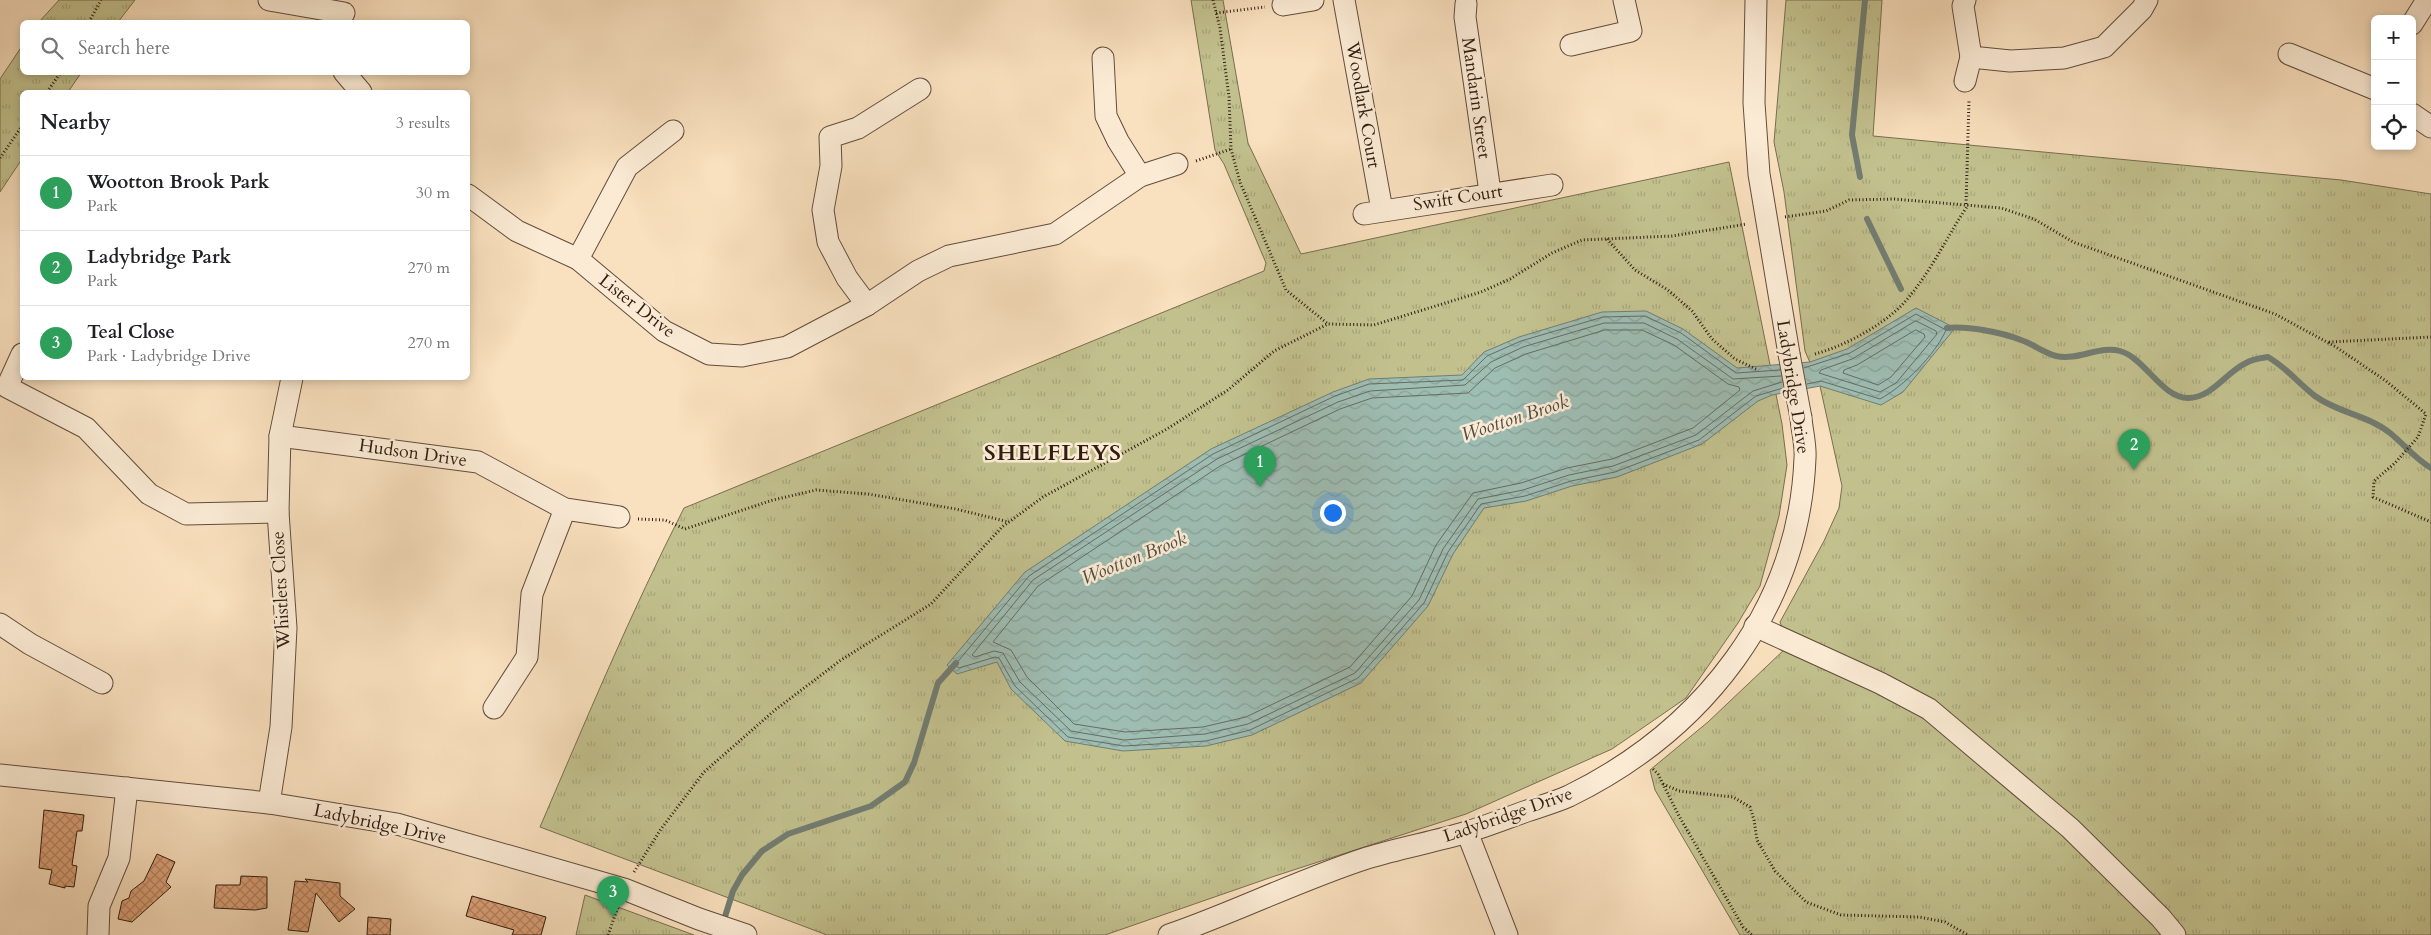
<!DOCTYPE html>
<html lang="en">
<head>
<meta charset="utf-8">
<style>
  body { margin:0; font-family:Cardo,serif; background:#f2f2f2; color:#202124 }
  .controls { position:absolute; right:15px; top:15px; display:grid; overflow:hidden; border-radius:8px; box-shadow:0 2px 8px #0003 }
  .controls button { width:45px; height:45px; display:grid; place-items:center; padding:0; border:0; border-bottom:1px solid #e0e0e0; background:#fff; color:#202124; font:25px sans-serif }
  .you { position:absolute; left:1332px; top:512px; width:18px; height:18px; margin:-12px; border:4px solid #fff; border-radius:50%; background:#1a73e8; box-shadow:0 0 0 8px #1a73e833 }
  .badge { display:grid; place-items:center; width:32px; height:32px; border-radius:50%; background:#d93025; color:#fff; font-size:16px; font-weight:700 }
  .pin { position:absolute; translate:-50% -41px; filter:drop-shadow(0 1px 2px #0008) }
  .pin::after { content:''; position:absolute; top:26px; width:18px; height:15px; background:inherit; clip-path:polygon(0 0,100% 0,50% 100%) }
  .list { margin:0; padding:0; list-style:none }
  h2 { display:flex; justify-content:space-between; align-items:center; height:65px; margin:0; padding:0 20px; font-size:21px }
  h2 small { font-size:16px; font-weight:400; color:#757577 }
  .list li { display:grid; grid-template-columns:32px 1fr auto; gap:15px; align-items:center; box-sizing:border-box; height:75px; padding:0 20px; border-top:1px solid #e0e0e0 }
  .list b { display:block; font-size:19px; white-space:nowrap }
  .list p { margin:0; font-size:16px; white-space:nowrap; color:#757577 }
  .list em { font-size:16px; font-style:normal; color:#757577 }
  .icon { flex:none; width:28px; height:28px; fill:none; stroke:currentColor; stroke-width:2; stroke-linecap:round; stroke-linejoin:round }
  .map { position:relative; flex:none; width:2431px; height:935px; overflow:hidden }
  .search { position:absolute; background:#fff; box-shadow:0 2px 8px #0003; left:20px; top:20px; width:450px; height:55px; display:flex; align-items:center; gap:12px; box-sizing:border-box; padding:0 18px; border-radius:8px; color:#757577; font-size:19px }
  .panel { position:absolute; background:#fff; box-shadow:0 2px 8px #0003; left:20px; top:90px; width:450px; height:290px; border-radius:8px }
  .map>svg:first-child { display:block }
  .park { fill:url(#park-tufts); stroke:#796e50 }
  .water { fill:url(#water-waves); stroke:#727d72 }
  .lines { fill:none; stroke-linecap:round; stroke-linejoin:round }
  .shore { stroke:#676c62; stroke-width:1 }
  .stream { stroke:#727d72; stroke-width:6 }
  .building { fill:url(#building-cross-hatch); stroke:#301c11 }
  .minor-casing { stroke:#624d3c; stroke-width:23 }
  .path { stroke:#301c11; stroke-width:3; stroke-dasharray:1 2.5; stroke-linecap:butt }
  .minor { stroke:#fbebd5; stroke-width:21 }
  .minor-bridge-casing { stroke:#624d3c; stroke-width:23; stroke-linecap:butt }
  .minor-bridge { stroke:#fbebd5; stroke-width:21 }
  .labels { text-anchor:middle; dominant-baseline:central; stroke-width:5; stroke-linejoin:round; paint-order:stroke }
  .street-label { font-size:18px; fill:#301c11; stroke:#fbebd5 }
  .water-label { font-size:19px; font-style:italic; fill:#514c42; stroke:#fbebd5 }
  .district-label { font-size:22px; font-weight:bold; letter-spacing:1px; fill:#301c11; stroke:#fbebd5 }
</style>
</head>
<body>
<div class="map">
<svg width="2431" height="935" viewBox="0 0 2431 935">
  <defs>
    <pattern id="park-tufts" width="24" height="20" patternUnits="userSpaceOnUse" patternTransform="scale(1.25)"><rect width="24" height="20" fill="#c2c18e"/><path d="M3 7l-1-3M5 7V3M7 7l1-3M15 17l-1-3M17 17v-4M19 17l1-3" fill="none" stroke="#a7a579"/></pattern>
    <pattern id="water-waves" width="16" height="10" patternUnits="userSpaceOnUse" patternTransform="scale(1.25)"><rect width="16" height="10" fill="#9ebdb3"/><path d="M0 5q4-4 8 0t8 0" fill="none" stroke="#88a299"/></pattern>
    <pattern id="building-cross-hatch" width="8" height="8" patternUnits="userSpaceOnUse" patternTransform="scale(1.25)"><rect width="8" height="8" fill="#dda279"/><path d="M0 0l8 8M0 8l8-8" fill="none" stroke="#b48362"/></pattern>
  </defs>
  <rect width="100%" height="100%" fill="#f9e0be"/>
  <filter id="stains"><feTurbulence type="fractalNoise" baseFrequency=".004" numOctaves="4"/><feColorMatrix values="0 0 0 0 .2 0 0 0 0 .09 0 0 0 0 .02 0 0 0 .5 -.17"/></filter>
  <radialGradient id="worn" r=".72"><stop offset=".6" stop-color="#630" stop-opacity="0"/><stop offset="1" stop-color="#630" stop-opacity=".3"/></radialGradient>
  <g class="park">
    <path d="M59 0H135L118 22H39Z"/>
    <path d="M1191 0H1223L1248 143 1301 254 1729 162 1782 424 1787 465 1779 516 1760 586 1738 623 1686 698 1612 749 1466 814 1275 876 1105 935H827L540 827C586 720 631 612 684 508L1264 271 1266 263 1224 164 1215 150Z"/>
    <path d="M1786 0H1882L1873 136 2341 180 2431 194V935H1740L1655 790 1650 770 1708 722 1786 648 1787 640 1780 622 1824 541 1839 508 1842 486 1820 386 1805 351 1784 192 1774 142Z"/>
    <path d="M22 46V72L81 73 68 92H22V159L0 192V79Z"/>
    <path d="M585 895 694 935H576Z"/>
  </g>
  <path class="water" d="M1916 308 1955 328 1903 392 1881 405 1820 386 1772 395 1758 401 1702 444 1617 477 1572 486 1526 501 1484 508 1453 554 1428 606 1361 683 1252 735 1206 746 1123 751 1065 741 1011 689 997 662 957 674 947 665 1025 572 1211 449 1333 392 1369 379 1462 375 1484 352 1519 337 1602 312 1646 311 1683 329 1737 368 1810 362 1847 349Z"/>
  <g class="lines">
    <g class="shore">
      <path d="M1916 321 1936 331 1937 334 1896 383 1880 392 1819 373 1821 370 1852 359Z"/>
      <path d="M1605 330H1642L1674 345 1728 384 1739 387 1740 390 1693 428 1612 459 1567 468 1521 483 1473 493 1436 545 1412 596 1350 667 1246 717 1203 727 1125 732 1074 724 1027 677 1011 650 993 642 1038 586 1220 466 1340 409 1372 398 1468 393 1495 368 1526 354Z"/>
      <path d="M1916 330 1924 334 1925 337 1891 377 1878 385 1843 373 1844 370 1857 365Z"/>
      <path d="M1804 368 1850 353 1916 314 1946 330C1935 355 1904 386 1880 399L1821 381 1807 384"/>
      <path d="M1780 370 1736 373 1681 333 1645 316 1603 317 1521 341 1487 356 1463 380 1369 384 1335 396 1213 454 1029 576 955 665 959 668 995 657 999 658 1015 686 1068 737 1124 746 1206 741 1250 730 1358 678 1424 603 1448 552 1481 504 1525 496 1571 481 1615 472 1699 440 1756 396 1783 388"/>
      <path d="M1781 376 1733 379 1677 339 1644 323H1604L1523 347 1491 362 1465 385 1370 391 1338 402 1217 459 1033 580 972 655 975 657 994 651 1003 653 1020 682 1071 731 1124 740 1205 734 1248 724 1355 673 1419 600 1443 549 1478 499 1523 490 1569 475 1613 466 1696 435 1753 391 1782 382"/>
    </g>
    <g class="stream">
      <path d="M1860 177 1852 135 1865 0"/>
      <path d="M1867 219 1901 289"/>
      <path d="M1947 328C1968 326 2001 332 2021 340 2033 344 2044 353 2056 356 2078 361 2100 345 2120 351 2145 358 2162 398 2188 398 2212 398 2226 372 2246 363 2252 359 2261 358 2268 357 2287 368 2298 383 2315 396 2338 413 2368 415 2390 433 2405 445 2415 459 2431 468"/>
      <path d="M723 923 733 891 742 875 762 851 788 834 871 806 905 782 914 763 938 683 956 663"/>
    </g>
  </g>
  <g class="building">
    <path d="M44 810 84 815 82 831H77L72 865 77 866 74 887 65 886V888L49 884 52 870 39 868Z"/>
    <path d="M157 854 175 862 166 882 171 887 132 922 118 919 122 901 129 898 131 891 144 881Z"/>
    <path d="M241 876 267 877V908L255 910 214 908 216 885H240Z"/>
    <path d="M305 879 340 883V896L355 909 339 922 316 893 308 932 288 930 295 881 308 882Z"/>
    <path d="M472 896 546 917 541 935H512L514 930 466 916Z"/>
    <path d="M368 917 391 919 390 935H367Z"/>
  </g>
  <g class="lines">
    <defs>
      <g id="minor">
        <path d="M269 0 344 13"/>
        <path d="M1344 0 1382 210"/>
        <path d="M1756 0 1754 103 1759 174 1789 354"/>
        <path d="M1965 0 1963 6 1971 57 2010 61 2064 58 2104 47 2142 9 2147 0"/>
        <path d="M1466 4 1465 17 1490 192"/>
        <path d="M1283 5 1313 0"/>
        <path d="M2412 24 2427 0"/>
        <path d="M1571 45 1631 31 1624 0"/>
        <path d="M2289 54 2375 89"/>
        <path d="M1103 58 1106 116 1118 141 1140 176"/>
        <path d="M344 72 361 92"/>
        <path d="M1965 81 1971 57"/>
        <path d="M2412 114 2431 127"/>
        <path d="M468 195 517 231 578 259 664 331 709 354 742 356 787 347 867 305 918 271 949 256 1055 234 1140 176 1177 164"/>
        <path d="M1364 214 1552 185"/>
        <path d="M578 259 627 167 673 131"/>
        <path d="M867 305 847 278 828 242 823 210 831 166 830 137 858 128 920 89"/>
        <path d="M22 354 7 387 86 428 149 494 186 514 278 512"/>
        <path d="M280 436 478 462 565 509 619 517"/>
        <path d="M0 624 30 644 102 683"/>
        <path d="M1755 626 1880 683 1929 709 2070 828 2161 918 2175 935"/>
        <path d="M494 708 527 657 532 594 565 509"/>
        <path d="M0 775 269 803 397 824 624 889 699 919 746 935"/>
        <path d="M269 803 281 727 286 628 278 512 280 436 292 378"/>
        <path d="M1467 832 1507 935"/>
        <path d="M98 935 99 906 119 858 127 788"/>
        <path d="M1169 935C1236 912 1299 880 1367 858 1399 848 1434 842 1467 832 1487 826 1507 818 1527 811 1541 806 1556 802 1569 796 1702 731 1799 610 1805 458 1806 445 1802 431 1801 418"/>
      </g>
    </defs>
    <use href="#minor" class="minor-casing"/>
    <g class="path">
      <path d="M1213 0 1220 28 1229 97 1231 149 1240 182 1286 290 1328 324"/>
      <path d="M1216 13 1265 7"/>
      <path d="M89 22 101 0"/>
      <path d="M47 92 61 72"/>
      <path d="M0 158 22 126"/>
      <path d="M1196 161 1231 149"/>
      <path d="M1966 204 1969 100"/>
      <path d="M1785 217 1826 211 1849 200 1894 199 2001 208 2034 219 2073 242 2275 314 2336 347 2386 381 2426 414 2418 437 2395 463 2374 481 2373 497 2431 522"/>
      <path d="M1607 239 1635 270 1668 290 1692 311 1712 339 1735 359 1758 370"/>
      <path d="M2329 342 2431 337"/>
      <path d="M1815 354C1844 346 1880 327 1902 305 1929 276 1946 238 1968 205"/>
      <path d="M638 519 665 520 685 529 773 500 816 490 868 494 956 509 1009 522"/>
      <path d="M1653 769 1658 774 1679 816 1743 927 1752 935"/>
      <path d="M1663 784 1679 791 1733 797 1750 807 1754 820 1757 840 1775 871 1806 902 1841 915 1919 917 1945 922 1968 935"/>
      <path d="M634 872 661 829 704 772 775 710 841 660 931 604 1002 527 1043 497 1167 429 1228 390 1274 351 1328 324 1374 325 1481 292 1510 279 1552 253 1582 240 1672 236 1747 224"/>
      <path d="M608 935 618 907"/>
    </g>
    <use href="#minor" class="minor"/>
    <defs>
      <path id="minor-bridge" d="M1789 354 1801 418"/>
    </defs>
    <use href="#minor-bridge" class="minor-bridge-casing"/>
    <use href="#minor-bridge" class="minor-bridge"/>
  </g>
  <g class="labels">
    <g class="street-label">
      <text transform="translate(1476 98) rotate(82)">Mandarin Street</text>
      <text transform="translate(1363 105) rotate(80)">Woodlark Court</text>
      <text transform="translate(1458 198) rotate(-9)">Swift Court</text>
      <text transform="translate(637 306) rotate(38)">Lister Drive</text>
      <text transform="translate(1793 387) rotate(81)">Ladybridge Drive</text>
      <text transform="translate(413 453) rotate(8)">Hudson Drive</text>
      <text transform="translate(281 590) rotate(-93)">Whistlets Close</text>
      <text transform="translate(1508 815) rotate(-19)">Ladybridge Drive</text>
      <text transform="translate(380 824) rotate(12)">Ladybridge Drive</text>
    </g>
    <g class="water-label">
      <text transform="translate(1515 418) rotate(-18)">Wootton Brook</text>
      <text transform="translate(1134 558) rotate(-22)">Wootton Brook</text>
    </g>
    <g class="district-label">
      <text x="1053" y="453">SHELFLEYS</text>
    </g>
  </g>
  <rect width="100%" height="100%" filter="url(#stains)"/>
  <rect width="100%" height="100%" fill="url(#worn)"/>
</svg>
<div class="controls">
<button>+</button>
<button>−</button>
<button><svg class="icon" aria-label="locate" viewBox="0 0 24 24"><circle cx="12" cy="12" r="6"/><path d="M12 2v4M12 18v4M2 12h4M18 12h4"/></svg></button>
</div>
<div class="you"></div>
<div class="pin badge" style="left:1260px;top:487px;background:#2e9e5b">1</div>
<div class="pin badge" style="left:2134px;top:470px;background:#2e9e5b">2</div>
<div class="pin badge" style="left:613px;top:917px;background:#2e9e5b">3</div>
<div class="search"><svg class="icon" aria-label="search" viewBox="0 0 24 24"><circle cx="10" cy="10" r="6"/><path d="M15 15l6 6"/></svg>Search here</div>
<section class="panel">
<h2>Nearby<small>3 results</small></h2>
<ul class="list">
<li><span class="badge" style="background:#2e9e5b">1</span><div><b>Wootton Brook Park</b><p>Park</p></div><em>30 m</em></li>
<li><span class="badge" style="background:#2e9e5b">2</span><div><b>Ladybridge Park</b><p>Park</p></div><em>270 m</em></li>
<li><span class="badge" style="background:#2e9e5b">3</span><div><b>Teal Close</b><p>Park · Ladybridge Drive</p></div><em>270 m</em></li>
</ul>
</section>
</div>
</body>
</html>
